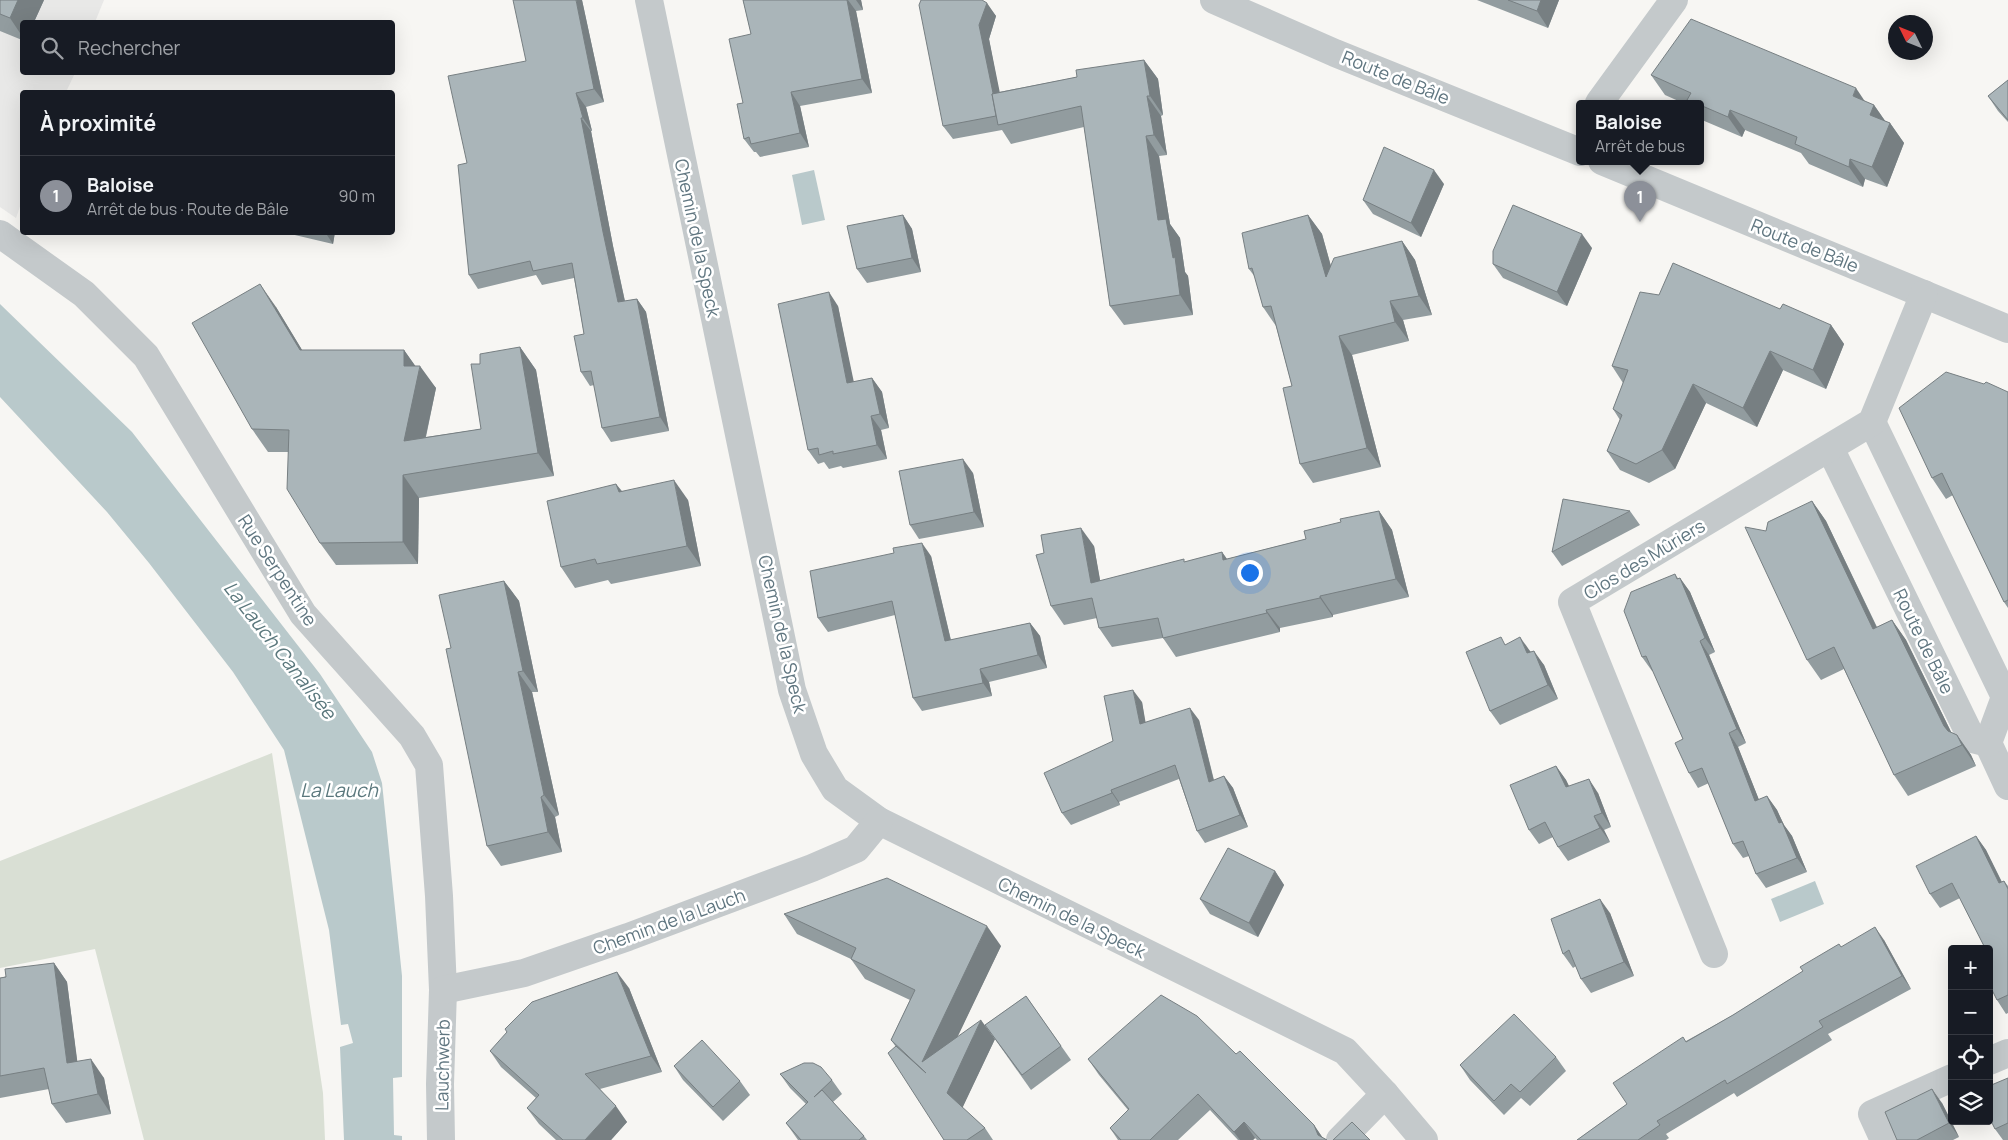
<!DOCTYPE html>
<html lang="fr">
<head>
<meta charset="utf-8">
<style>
  body { margin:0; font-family:Manrope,sans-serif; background:#20242c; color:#f1f3f6 }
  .controls { position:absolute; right:15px; bottom:15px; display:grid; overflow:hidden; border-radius:5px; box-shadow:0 5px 20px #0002 }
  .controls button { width:45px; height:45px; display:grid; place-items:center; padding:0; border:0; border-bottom:1px solid #363941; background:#171b24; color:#f1f3f6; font:25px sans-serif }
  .compass { position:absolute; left:1888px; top:15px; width:45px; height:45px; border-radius:50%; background:#171b24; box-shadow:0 5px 20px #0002; rotate:313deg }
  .you { position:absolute; left:1249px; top:572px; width:18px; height:18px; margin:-12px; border:4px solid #fff; border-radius:50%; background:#1a73e8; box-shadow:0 0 0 8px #1a73e833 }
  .badge { display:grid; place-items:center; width:32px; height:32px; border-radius:50%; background:#8c9099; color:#fff; font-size:16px; font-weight:700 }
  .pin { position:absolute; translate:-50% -41px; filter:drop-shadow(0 1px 2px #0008) }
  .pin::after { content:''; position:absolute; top:26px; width:18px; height:15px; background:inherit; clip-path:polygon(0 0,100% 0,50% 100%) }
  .popup { position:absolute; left:1576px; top:100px; width:128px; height:65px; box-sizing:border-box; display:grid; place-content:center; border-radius:5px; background:#171b24; filter:drop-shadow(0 1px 4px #0005); font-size:16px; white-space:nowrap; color:#9ea1a6 }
  .popup b { font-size:19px; color:#f1f3f6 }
  .popup::after { content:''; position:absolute; left:50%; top:100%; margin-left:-10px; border:10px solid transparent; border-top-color:#171b24 }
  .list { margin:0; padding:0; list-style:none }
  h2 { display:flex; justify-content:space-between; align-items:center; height:65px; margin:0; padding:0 20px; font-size:21px }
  h2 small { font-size:16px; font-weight:400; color:#9ea1a6 }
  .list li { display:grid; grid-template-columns:32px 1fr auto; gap:15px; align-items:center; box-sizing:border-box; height:80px; padding:0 20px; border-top:1px solid #363941 }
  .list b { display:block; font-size:19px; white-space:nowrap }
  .list p { margin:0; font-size:16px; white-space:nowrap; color:#9ea1a6 }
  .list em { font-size:16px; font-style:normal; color:#9ea1a6 }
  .icon { flex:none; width:28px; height:28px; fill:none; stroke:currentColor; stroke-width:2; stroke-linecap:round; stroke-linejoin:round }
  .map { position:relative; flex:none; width:2008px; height:1140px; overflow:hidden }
  .search { position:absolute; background:#171b24; box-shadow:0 5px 20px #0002; left:20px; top:20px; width:375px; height:55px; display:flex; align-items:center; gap:12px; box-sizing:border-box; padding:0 18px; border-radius:5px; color:#9ea1a6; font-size:19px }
  .panel { position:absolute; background:#171b24; box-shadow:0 5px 20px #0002; left:20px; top:90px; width:375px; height:145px; border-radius:5px }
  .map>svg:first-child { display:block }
  .built { fill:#e8e8e7 }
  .green { fill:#d9dfd4 }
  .water { fill:#b9c9cb }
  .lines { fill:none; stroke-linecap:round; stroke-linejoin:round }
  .minor { stroke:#c4c9cb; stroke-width:28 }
  .wall { fill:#929c9f }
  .shaded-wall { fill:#777f82 }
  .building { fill:#aab5b9; stroke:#777f82 }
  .labels { text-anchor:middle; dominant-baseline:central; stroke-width:5; stroke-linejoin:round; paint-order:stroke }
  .street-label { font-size:18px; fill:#607680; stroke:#fff }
  .water-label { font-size:19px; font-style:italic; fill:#5a777c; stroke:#fff }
</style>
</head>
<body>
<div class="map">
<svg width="2008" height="1140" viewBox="0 0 2008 1140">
  <rect width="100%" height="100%" fill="#f7f6f3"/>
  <path class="built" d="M0 0H104L95 22H22V72L75 73 66 92H22V201L16 218 0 207Z"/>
  <path class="green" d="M272 753 323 1093 325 1140H144L95 949 0 968V861Z"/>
  <g class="water">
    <path d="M814 170 825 220 802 225 792 175Z"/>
    <path d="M0 304 132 432 320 674 372 752 382 783 402 976V1077L393 1078 394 1135 402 1136V1140H344L340 1047 353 1043 348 1024 341 1025 329 930 284 750 233 672 149 563 107 512 0 397Z"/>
    <path d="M1815 881 1824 904 1780 922 1771 899Z"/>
  </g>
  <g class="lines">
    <g class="minor">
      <path d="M649 0 792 690 814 754 835 789 879 821 1345 1051 1385 1094 1424 1140"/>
      <path d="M1214 0 1335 53 1580 152"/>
      <path d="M1599 103 1674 0"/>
      <path d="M1602 161 2008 329"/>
      <path d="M0 234 84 294 146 356 303 614 412 736 429 765 439 896 443 990 440 1084 441 1140"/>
      <path d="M1872 422 2005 697 1988 743 2008 786"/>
      <path d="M1830 448 1972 739 1988 743"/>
      <path d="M1714 954 1572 602 1872 422 1924 294"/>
      <path d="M443 990 524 973 628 937 812 868 856 849 879 821"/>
      <path d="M1989 1061 2008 1053"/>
      <path d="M1340 1140 1385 1094"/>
      <path d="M1884 1140 1872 1114 1952 1078"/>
    </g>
  </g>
  <g class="wall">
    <path d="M0 0H44L34 22H22V40L0 31Z"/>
    <path d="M582 0 604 102 586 107 592 131H591L613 246 625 301 637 299 646 312 669 431 611 442 602 428 594 385 590 386 581 372 584 334 574 278 542 285 536 275 478 289 469 275 467 163 526 61Z"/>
    <path d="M743 0H861L863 10 856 11 872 93 800 106 809 147 760 157 756 152H754L744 139 743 103 751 34Z"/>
    <path d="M1477 0H1559L1548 28Z"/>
    <path d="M984 1 996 16 989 39 999 92 1077 77 1144 60 1158 79 1163 115 1161 116 1167 155 1159 156 1170 224 1180 238 1185 272 1188 276 1193 315 1124 325 1110 306 1084 127 1011 144 1002 130 953 139 943 126Z"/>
    <path d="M1651 75 1866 102 1874 105 1885 121 1890 123 1904 143 1887 187 1865 179 1863 187 1809 164 1801 153 1745 130 1742 137 1702 120 1700 118V103H1683L1665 95Z"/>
    <path d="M2008 80V122L1998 111 1988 96Z"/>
    <path d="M1444 184 1421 237 1373 214 1363 200Z"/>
    <path d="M903 215 912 229 921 272 867 283 857 269Z"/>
    <path d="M1308 215 1322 234 1331 266 1402 241 1415 260 1432 315 1403 320 1409 341 1352 355 1381 467 1313 483 1300 464 1292 386 1276 326 1263 307 1255 277 1249 269Z"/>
    <path d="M282 232H335L333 244Z"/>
    <path d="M1592 248 1567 306 1503 278 1493 264Z"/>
    <path d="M1659 295 1780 309 1831 325 1844 344 1826 389 1783 370 1757 427 1706 403 1675 469 1649 483 1620 470 1607 451 1620 420 1613 409 1623 383 1612 366Z"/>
    <path d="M838 306 853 382 872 378 882 392 889 428 881 430 887 459 843 468 841 466 829 469 824 462 818 464 808 450Z"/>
    <path d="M276 307 302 350H404L415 366 436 388 426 437 481 429 480 364 520 347 536 370 554 476 419 498 418 564 336 565 320 543 288 452H268L252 429Z"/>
    <path d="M2008 392V608L2004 602 1953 495 1946 499 1932 478Z"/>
    <path d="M973 473 984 527 919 539 910 525Z"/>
    <path d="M616 484 622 491 688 500 701 566 611 584 608 580 575 588 561 567Z"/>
    <path d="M1812 501 1826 521 1877 627 1892 620 1906 640 1951 732 1957 735 1971 755 1976 766 1908 796 1894 775 1844 669 1821 680 1807 660 1766 531Z"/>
    <path d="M1379 511 1392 530 1409 597 1333 615V617L1280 628V632L1176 657 1163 638 1112 647 1099 628 1097 618 1064 625 1051 606 1094 546 1100 581 1185 562 1222 552 1227 559 1306 539 1341 522Z"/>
    <path d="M1630 511 1640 525 1562 566 1552 552Z"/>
    <path d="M931 556 951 640 1030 623 1040 636 1047 668 989 682 992 696 922 711 913 698 895 615 828 632 818 618Z"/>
    <path d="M1680 578 1690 592 1715 652 1709 655 1746 743 1738 747 1759 800 1767 796 1777 810 1784 825 1792 836 1807 872 1766 888 1756 874 1749 856 1743 858 1733 844 1709 783 1698 788 1689 773 1683 739 1653 671H1652L1642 657 1678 579Z"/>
    <path d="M504 581 519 601 538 692H532L559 815 555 817 562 852 501 866 487 846 451 648Z"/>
    <path d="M1506 644 1530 651 1544 665 1558 699 1500 725 1490 711Z"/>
    <path d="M1142 702 1145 722 1199 720 1214 780 1224 776 1233 788 1248 827 1205 843 1197 831 1179 779 1119 802 1120 805 1071 825 1062 813 1113 741Z"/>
    <path d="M1556 766 1566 780 1569 786 1598 793 1611 827 1604 830 1610 842 1568 861 1558 847 1553 837 1539 844 1529 830Z"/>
    <path d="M1976 836 1986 850 2002 882 2004 881 2008 886V1013L2006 1014 1997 1000 1985 948 1960 898 1940 908 1930 894Z"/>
    <path d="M1275 871 1284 885 1258 937 1210 914 1200 899Z"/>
    <path d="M1610 913 1634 976 1591 993 1581 979 1576 966 1573 968 1563 954Z"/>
    <path d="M784 914 1001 946 957 1037 995 1039 962 1108 985 1128 993 1140H944L896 1047 891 1040 910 1000 865 979 851 959 797 934Z"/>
    <path d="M1884 940 1911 989 1828 1034 1832 1040 1775 1074 1737 1097 1734 1093 1666 1134 1669 1138 1666 1140H1577L1627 1104 1686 1041 1733 1015 1841 947Z"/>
    <path d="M54 963 67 982 77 1061 104 1078 111 1114 66 1123 52 1104 49 1089 0 1098V978Z"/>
    <path d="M629 988 662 1072 600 1089 627 1122 611 1140H556L539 1124 527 1108 536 1098 501 1067 490 1051Z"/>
    <path d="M1026 996 1071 1060 1031 1090 985 1025Z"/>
    <path d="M1236 1054 1314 1125 1323 1138 1327 1140H1257L1255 1138 1253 1140H1238L1210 1110 1178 1140H1118L1110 1128 1128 1110 1099 1075 1088 1059Z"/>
    <path d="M1556 1057 1566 1071 1530 1106 1521 1098 1504 1115 1470 1080 1460 1065Z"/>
    <path d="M674 1066 740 1081 750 1095 723 1121 683 1080Z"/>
    <path d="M780 1074 832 1080 842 1094 833 1102 864 1136 867 1140H798L786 1123 806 1104 790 1088Z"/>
    <path d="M2008 1078V1140H2003L1995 1129Z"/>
    <path d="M1942 1103 1959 1137 1953 1140H1897Z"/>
  </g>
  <g class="shaded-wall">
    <path d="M18 0H44L34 22H22V36L10 18Z"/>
    <path d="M576 0H582L604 102 594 89Z"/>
    <path d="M847 0H848L856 11 872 93 862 79Z"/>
    <path d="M856 0H861L863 10Z"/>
    <path d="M1541 0H1559L1548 28 1537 11Z"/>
    <path d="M987 3 996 16 989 39 1006 123 997 116 979 25Z"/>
    <path d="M1144 60 1158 79 1163 115 1150 96Z"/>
    <path d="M1856 88 1870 109 1853 96Z"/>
    <path d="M791 92 800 106 809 147 800 133Z"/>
    <path d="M576 93 586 107 592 131 583 118Z"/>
    <path d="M1147 96 1161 116 1167 155 1154 135Z"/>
    <path d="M1874 105 1888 125 1870 115Z"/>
    <path d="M1730 110 1745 130 1742 137 1728 117Z"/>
    <path d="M581 118 591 131 613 246 628 316 618 302 603 232Z"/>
    <path d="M1890 123 1904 143 1887 187 1872 167Z"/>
    <path d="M1146 136 1159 156 1170 224 1180 238 1185 272 1188 276 1193 315 1180 295 1173 258 1158 220Z"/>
    <path d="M1850 159 1865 179 1863 187 1849 167Z"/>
    <path d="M1434 170 1444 184 1421 237 1411 223Z"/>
    <path d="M903 215 912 229 921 272 912 258Z"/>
    <path d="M1308 215 1322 234 1339 296 1326 277Z"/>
    <path d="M325 232H335L333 244Z"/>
    <path d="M1582 234 1592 248 1567 306 1557 292Z"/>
    <path d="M1402 241 1415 260 1432 315 1419 296Z"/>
    <path d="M260 284 276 307 316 373 300 350Z"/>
    <path d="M829 292 838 306 857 397 847 383Z"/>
    <path d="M637 299 646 312 669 431 660 417Z"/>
    <path d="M1390 301 1403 320 1409 341 1395 322Z"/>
    <path d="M1831 325 1844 344 1826 389 1813 370Z"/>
    <path d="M1339 336 1352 355 1381 467 1367 448Z"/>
    <path d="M520 347 536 370 554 476 538 453Z"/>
    <path d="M404 350 419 371 420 366 436 388 420 463 404 441Z"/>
    <path d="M1770 351 1783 370 1757 427 1743 408Z"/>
    <path d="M872 378 882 392 889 428 880 414Z"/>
    <path d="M1693 384 1706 403 1675 469 1662 450Z"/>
    <path d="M871 416 881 430 887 459 877 445Z"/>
    <path d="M963 459 973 473 984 527 974 512Z"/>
    <path d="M403 475 419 498 418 564 403 542Z"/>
    <path d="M674 480 688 500 701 566 687 546Z"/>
    <path d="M616 484 631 504 619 492Z"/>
    <path d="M1812 501 1826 521 1887 649 1873 629Z"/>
    <path d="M1379 511 1392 530 1409 597 1396 579Z"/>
    <path d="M1081 528 1094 546 1104 602 1091 583Z"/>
    <path d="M922 543 931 556 954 654 945 641Z"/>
    <path d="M1222 552 1235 571 1223 560Z"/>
    <path d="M1675 574 1683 586 1680 578 1690 592 1715 652 1705 638Z"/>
    <path d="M504 581 519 601 538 692 523 671Z"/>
    <path d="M1320 596 1333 615V617L1320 598Z"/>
    <path d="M1266 610 1280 628V632L1267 613Z"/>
    <path d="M1892 620 1906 640 1958 746 1944 726Z"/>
    <path d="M1030 623 1040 636 1047 668 1038 655Z"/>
    <path d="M1520 637 1530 651 1536 667 1527 653Z"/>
    <path d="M1700 641 1709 655 1746 743 1737 729Z"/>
    <path d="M1534 651 1544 665 1558 699 1548 685Z"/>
    <path d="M980 669 989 682 992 696 983 683Z"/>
    <path d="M518 672 532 692 559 815 544 795Z"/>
    <path d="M1133 690 1142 702 1148 736 1140 724Z"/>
    <path d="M1190 708 1199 720 1217 794 1209 782Z"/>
    <path d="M1729 733 1738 747 1765 815 1755 801Z"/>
    <path d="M1957 735 1971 755 1976 766 1962 745Z"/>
    <path d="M1556 766 1566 780 1576 801 1566 787Z"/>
    <path d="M1224 776 1233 788 1248 827 1240 815Z"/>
    <path d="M1589 779 1598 793 1611 827 1602 813Z"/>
    <path d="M1111 790 1119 802 1120 805 1112 793Z"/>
    <path d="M1767 796 1777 810 1784 825 1792 836 1807 872 1797 858 1779 823Z"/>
    <path d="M541 797 555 817 562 852 548 832Z"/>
    <path d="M1594 816 1604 830 1610 842 1600 828Z"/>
    <path d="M1976 836 1986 850 2008 895 1999 883Z"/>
    <path d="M1275 871 1284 885 1258 937 1249 923Z"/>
    <path d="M1600 899 1610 913 1634 976 1624 962Z"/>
    <path d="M987 926 1001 946 936 1082 922 1062Z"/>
    <path d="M1875 927 1884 940 1911 989 1902 976Z"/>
    <path d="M54 963 67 982 80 1082 67 1063Z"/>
    <path d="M617 972 629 988 662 1072 651 1056Z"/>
    <path d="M981 1020 995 1039 960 1113 947 1093Z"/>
    <path d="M91 1059 104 1078 111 1114 98 1094Z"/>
    <path d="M1932 1089 1942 1103 1959 1137 1949 1123Z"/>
    <path d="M616 1106 627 1122 611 1140H585Z"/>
    <path d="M1244 1122 1255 1138 1253 1140H1240L1234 1132Z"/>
    <path d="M1314 1125 1324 1140 1318 1135Z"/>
  </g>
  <g class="building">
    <path d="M0 0H18L10 18 0 14Z"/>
    <path d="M513 0H576L594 89 576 93 583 118H581L603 232 618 302 637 299 660 417 602 428 591 371 581 372 574 336 584 334 572 263 533 271 530 261 469 275 458 165 467 163 448 76 526 61Z"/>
    <path d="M743 0H847L862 79 791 92 800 133 751 144 749 137 744 139 737 104 743 103 729 39 751 34Z"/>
    <path d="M921 0H982L987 3 979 25 993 93 992 94 996 116 943 126 919 5Z"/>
    <path d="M1508 0H1541L1537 11Z"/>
    <path d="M1691 19 1856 88 1853 96 1874 105 1870 115 1890 123 1872 167 1850 159 1849 167 1795 144 1797 137 1730 110 1728 117 1700 105V103H1696L1687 100 1691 93 1651 75Z"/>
    <path d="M1144 60 1150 96H1147L1154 135 1146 136 1158 220 1166 219 1173 258 1175 257 1180 295 1110 306 1081 106 998 125 992 94 1077 77 1076 70Z"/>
    <path d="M2008 80V120L1988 96Z"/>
    <path d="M1384 147 1434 170 1411 223 1363 200Z"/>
    <path d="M1513 205 1582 234 1557 292 1493 264V251Z"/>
    <path d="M903 215 912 258 857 269 847 226Z"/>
    <path d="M1308 215 1326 277 1334 258 1402 241 1419 296 1390 301 1395 322 1339 336 1367 448 1300 464 1283 388 1292 386 1271 306 1263 307 1252 268 1249 269 1242 233Z"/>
    <path d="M1673 263 1780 309 1783 304 1831 325 1813 370 1770 351 1743 408 1693 384 1662 450 1636 464 1607 451 1622 415 1613 409 1628 370 1612 366 1640 292 1659 295Z"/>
    <path d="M260 284 300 350H404V366H420L404 441 481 429 471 364H480V354L520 347 538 453 403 475V542L320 543 287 489 289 430 252 429 192 323Z"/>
    <path d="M829 292 847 383 872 378 880 414 871 416 877 445 833 454V451L819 455 818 448 808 450 778 304Z"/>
    <path d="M1946 372 1984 384 1986 382 2008 392V600L2004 602 1942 473 1932 478 1899 408Z"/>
    <path d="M963 459 974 512 910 525 899 471Z"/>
    <path d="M674 480 687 546 597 564 595 559 561 567 547 501 616 484 619 492Z"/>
    <path d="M1563 499 1630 511 1552 552Z"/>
    <path d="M1812 501 1873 629 1892 620 1944 726 1948 731 1957 735 1962 745 1894 775 1834 647 1807 660 1745 527 1766 531 1768 522Z"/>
    <path d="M1379 511 1396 579 1320 596V598L1266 610 1267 613 1163 638 1158 618 1099 628 1092 598 1051 606 1036 555 1044 553 1041 535 1081 528 1091 583 1184 559V562L1222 552 1223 560 1306 539 1304 531 1341 522 1340 519Z"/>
    <path d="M922 543 945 641 1030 623 1038 655 980 669 983 683 913 698 892 601 818 618 810 571 894 553 893 548Z"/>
    <path d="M1675 574 1677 579 1680 578 1705 638 1700 641 1737 729 1729 733 1755 801 1767 796 1779 823 1782 822 1797 858 1756 874 1743 841 1733 844 1702 768 1689 773 1675 743 1683 739 1646 656 1642 657 1624 611 1631 592Z"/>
    <path d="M504 581 523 671 518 672 544 795 541 797 548 832 487 846 446 649 451 648 439 595Z"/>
    <path d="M1501 637 1505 645 1520 637 1527 653 1534 651 1548 685 1490 711 1466 652Z"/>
    <path d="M1133 690 1140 724 1190 708 1209 782 1224 776 1240 815 1197 831 1175 765 1111 790 1112 793 1062 813 1044 773 1113 741 1104 696Z"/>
    <path d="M1556 766 1566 787 1589 779 1602 813 1594 816 1600 828 1558 847 1545 822 1529 830 1510 785Z"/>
    <path d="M1976 836 1999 883 2004 881 2008 889V995L1997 1000 1989 984V949H1983L1985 948 1952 883 1930 894 1916 866Z"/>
    <path d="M1228 848 1275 871 1249 923 1200 899Z"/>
    <path d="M887 878 987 926 922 1062 981 1020 947 1093 985 1128 967 1140H944L888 1053 896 1046 926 1073 891 1040 915 990 851 959 856 948 784 914Z"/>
    <path d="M1600 899 1624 962 1581 979 1569 950 1563 954 1551 919Z"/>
    <path d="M1875 927 1902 976 1819 1021 1823 1027 1766 1061 1727 1084 1725 1080 1657 1121 1660 1125 1638 1140H1577L1627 1104 1613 1083 1683 1037 1686 1042 1733 1015 1803 971 1800 967 1839 944 1841 947Z"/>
    <path d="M54 963 67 1063 91 1059 98 1094 52 1104 44 1068 0 1076V978L6 977 5 969Z"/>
    <path d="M617 972 651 1056 585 1074 616 1106 585 1140H563L527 1108 539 1095 490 1051 507 1032 505 1029 532 1002Z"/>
    <path d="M1161 995 1197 1016 1236 1054 1240 1051 1314 1125 1318 1135 1327 1140H1261L1244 1122 1234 1132 1198 1094 1150 1140H1121L1110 1128 1129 1109 1088 1059Z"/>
    <path d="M1026 996 1061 1046 1022 1075 985 1025Z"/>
    <path d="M1514 1014 1556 1057 1520 1092 1511 1084 1494 1101 1460 1065Z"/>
    <path d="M702 1040 740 1081 713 1107 674 1066Z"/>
    <path d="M804 1063H813L821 1067 832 1080 814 1097 822 1090 864 1136 859 1140H801L786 1123 808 1102 780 1074Z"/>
    <path d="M2008 1078V1123L1995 1129 1989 1117V1086Z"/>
    <path d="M1932 1089 1949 1123 1917 1140H1897L1885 1112Z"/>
    <path d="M1352 1122 1370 1140H1333Z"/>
  </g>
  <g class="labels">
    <g class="street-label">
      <text transform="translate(1396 77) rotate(22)">Route de Bâle</text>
      <text transform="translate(698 238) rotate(78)">Chemin de la Speck</text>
      <text transform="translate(1805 245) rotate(22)">Route de Bâle</text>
      <text transform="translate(1644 559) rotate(-31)">Clos des Mûriers</text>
      <text transform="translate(278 570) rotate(57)">Rue Serpentine</text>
      <text transform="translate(783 634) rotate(77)">Chemin de la Speck</text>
      <text transform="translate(1924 641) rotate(64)">Route de Bâle</text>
      <text transform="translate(1072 917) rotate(26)">Chemin de la Speck</text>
      <text transform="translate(669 921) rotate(-20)">Chemin de la Lauch</text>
      <text transform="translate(442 1065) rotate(-89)">Lauchwerb</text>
    </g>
    <g class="water-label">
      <text transform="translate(280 650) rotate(52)">La Lauch Canalisée</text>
      <text x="339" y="790">La Lauch</text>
    </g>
  </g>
</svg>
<div class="controls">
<button>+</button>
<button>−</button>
<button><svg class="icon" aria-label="locate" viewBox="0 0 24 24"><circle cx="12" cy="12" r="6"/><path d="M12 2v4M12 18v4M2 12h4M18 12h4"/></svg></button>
<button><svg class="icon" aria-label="layers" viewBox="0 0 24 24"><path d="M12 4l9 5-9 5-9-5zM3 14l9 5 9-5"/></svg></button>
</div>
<svg class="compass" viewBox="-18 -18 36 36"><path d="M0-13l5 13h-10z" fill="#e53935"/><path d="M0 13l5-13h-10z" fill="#9ea1a6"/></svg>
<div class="you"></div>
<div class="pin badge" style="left:1640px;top:222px">1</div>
<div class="popup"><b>Baloise</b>Arrêt de bus</div>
<div class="search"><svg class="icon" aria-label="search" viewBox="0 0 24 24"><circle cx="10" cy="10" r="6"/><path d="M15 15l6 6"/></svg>Rechercher</div>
<section class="panel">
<h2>À proximité<small></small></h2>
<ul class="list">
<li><span class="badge">1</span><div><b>Baloise</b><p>Arrêt de bus · Route de Bâle</p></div><em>90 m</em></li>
</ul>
</section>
</div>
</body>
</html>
